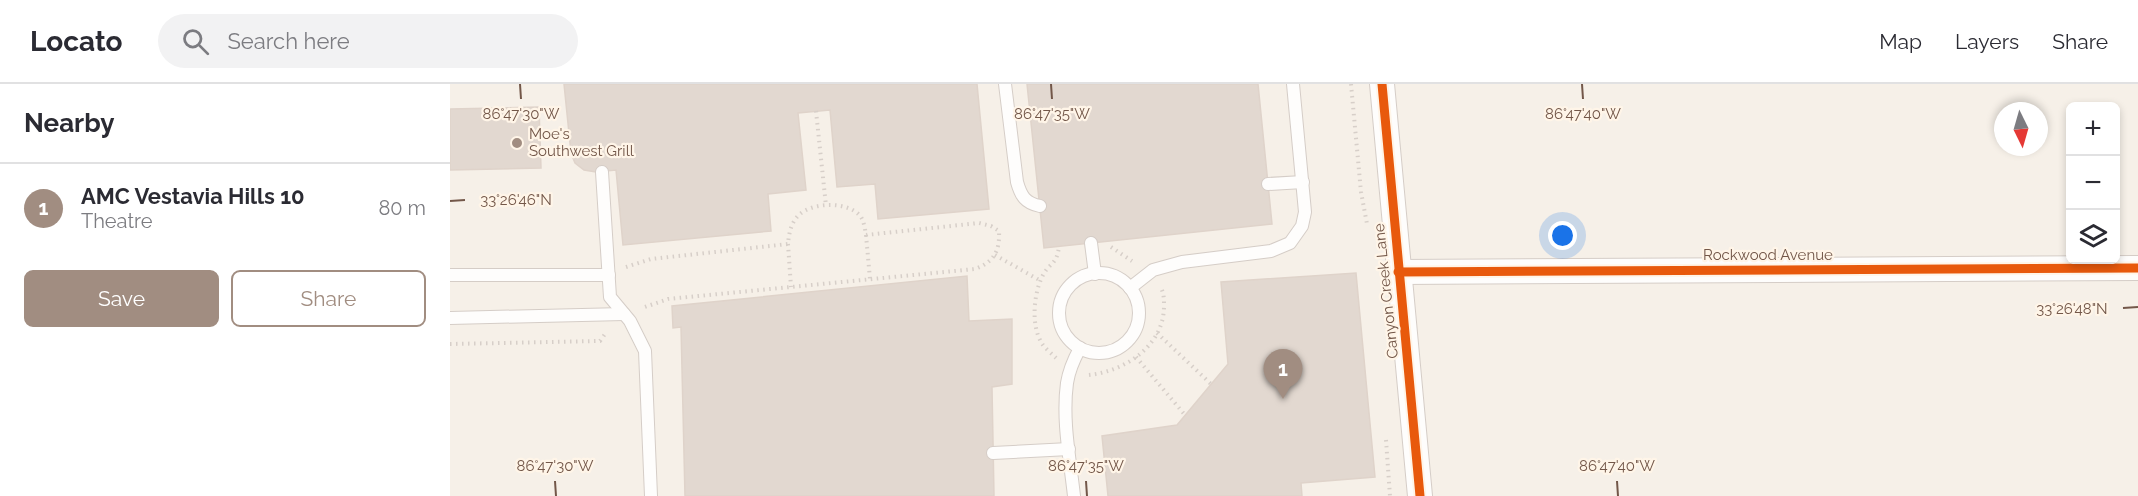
<!DOCTYPE html>
<html lang="en">
<head>
<meta charset="utf-8">
<style>
  body { margin:0; font-family:Raleway,sans-serif; background:#f2f2f3; color:#2b2b33 }
  .controls { position:absolute; right:18px; top:18px; display:grid; overflow:hidden; border-radius:9px; box-shadow:0 3px 9px #0003 }
  .controls button { width:54px; height:54px; display:grid; place-items:center; padding:0; border:0; border-bottom:2px solid #e1e1e2; background:#fff; color:#2b2b33; font:30px sans-serif }
  .compass { position:absolute; left:1544px; top:18px; width:54px; height:54px; border-radius:50%; background:#fff; box-shadow:0 3px 9px #0003; rotate:175deg }
  .you { position:absolute; left:1113px; top:152px; width:21px; height:21px; margin:-15px; border:4px solid #fff; border-radius:50%; background:#1a73e8; box-shadow:0 0 0 9px #1a73e833 }
  .badge { display:grid; place-items:center; width:39px; height:39px; border-radius:50%; background:#a18d81; color:#fff; font-size:20px; font-weight:700 }
  .pin { position:absolute; translate:-50% -50px; filter:drop-shadow(0 2px 3px #0008) }
  .pin::after { content:''; position:absolute; top:32px; width:21px; height:18px; background:inherit; clip-path:polygon(0 0,100% 0,50% 100%) }
  .list { margin:0; padding:0; list-style:none }
  h2 { display:flex; justify-content:space-between; align-items:center; height:78px; margin:0; padding:0 24px; font-size:26px }
  h2 small { font-size:20px; font-weight:400; color:#7c7c81 }
  .list li { display:grid; grid-template-columns:39px 1fr auto; gap:18px; align-items:center; box-sizing:border-box; height:90px; padding:0 24px; border-top:2px solid #e1e1e2 }
  .list b { display:block; font-size:22px; white-space:nowrap }
  .list p { margin:0; font-size:20px; white-space:nowrap; color:#7c7c81 }
  .list em { font-size:20px; font-style:normal; color:#7c7c81 }
  .actions { display:flex; gap:12px; padding:18px 24px }
  .actions a { flex:1; padding:14px 0; border:2px solid #a18d81; border-radius:9px; text-align:center; font-size:21px; color:#a18d81 }
  .actions .main { background:#a18d81; color:#fff }
  .icon { flex:none; width:33px; height:33px; fill:none; stroke:currentColor; stroke-width:2; stroke-linecap:round; stroke-linejoin:round }
  .map { position:relative; flex:none; width:1688px; height:412px; overflow:hidden }
  header { display:flex; align-items:center; gap:36px; box-sizing:border-box; height:84px; padding:0 30px; background:#fff; border-bottom:2px solid #e1e1e2 }
  header strong { font-size:28px }
  nav { display:flex; gap:33px; margin-inline-start:auto; font-size:21px }
  .search { width:420px; height:54px; background:#f2f2f3; display:flex; align-items:center; gap:15px; box-sizing:border-box; padding:0 21px; border-radius:33px; color:#7c7c81; font-size:22px }
  main { display:flex }
  aside { flex:1; background:#fff }
  .map>svg:first-child { display:block }
  .building { fill:#e2d8d0; stroke:#dfd3ca; stroke-width:1.5 }
  .lines { fill:none; stroke-linecap:round; stroke-linejoin:round }
  .lane-casing { stroke:#d5cdc7; stroke-width:14 }
  .street-casing { stroke:#d5cdc7; stroke-width:26 }
  .path { stroke:#d7cfc9; stroke-width:4; stroke-dasharray:1.5 4.5; stroke-linecap:butt }
  .lane { stroke:#fefdfc; stroke-width:12 }
  .street { stroke:#fefdfc; stroke-width:24 }
  .cycleway-casing { stroke:#fff5e8; stroke-width:13 }
  .cycleway { stroke:#e8590c; stroke-width:9 }
  .ticks { fill:none; stroke:#735749; stroke-width:2 }
  .poi-dot { fill:#a18d81; stroke:#fff5e8; stroke-width:2 }
  .labels { text-anchor:middle; dominant-baseline:central; stroke-width:4.5; stroke-linejoin:round; paint-order:stroke }
  .poi-label { font-size:15px; fill:#735749; stroke:#fff5e8; text-anchor:start }
  .street-label { font-size:15px; fill:#735749; stroke:#fff5e8 }
  .ticks-label { font-size:15px; text-anchor:middle; fill:#735749; stroke:#fff5e8; stroke-width:4.5; stroke-linejoin:round; paint-order:stroke }
</style>
</head>
<body>
<header>
<strong>Locato</strong>
<div class="search"><svg class="icon" aria-label="search" viewBox="0 0 24 24"><circle cx="10" cy="10" r="6"/><path d="M15 15l6 6"/></svg>Search here</div>
<nav><a>Map</a><a>Layers</a><a>Share</a></nav>
</header>
<main>
<aside>
<h2>Nearby<small></small></h2>
<ul class="list">
<li><span class="badge">1</span><div><b>AMC Vestavia Hills 10</b><p>Theatre</p></div><em>80 m</em></li>
</ul>
<div class="actions"><a class="main">Save</a><a>Share</a></div>
</aside>
<div class="map">
<svg width="1688" height="412" viewBox="0 0 1688 412">
  <rect width="100%" height="100%" fill="#f6f0e8"/>
  <g class="building">
    <path d="M114 0H527L539 125 428 135 425 100 387 103 380 26 348 29 356 106 318 110 321 147 173 161 166 86 146 88 134 86 125 79 121 69Z"/>
    <path d="M577 0H808L822 140 594 164Z"/>
    <path d="M89 23 91 84 0 86V25Z"/>
    <path d="M906 189 925 393 851 399 852 412H658L652 352 727 341 778 280 771 198Z"/>
    <path d="M517 192 519 237 562 235V300L542 303 544 412H235L231 243 223 244 222 222Z"/>
  </g>
  <g class="lines">
    <defs>
      <g id="lane">
        <path d="M555 0 567 98C571 112 575 119 590 122"/>
        <path d="M152 88 160 213 180 237 195 267 201 412"/>
        <path d="M818 100 853 98"/>
        <path d="M641 159 645 190"/>
        <circle cx="649" cy="229" r="40"/>
        <path d="M0 191H159"/>
        <path d="M680 204 703 186 732 178 821 167 840 159 852 142 855 128 843 0"/>
        <path d="M0 234 174 230"/>
        <path d="M543 369 619 365"/>
        <path d="M624 412C620 375 612 336 617 299 619 286 624 275 630 264"/>
      </g>
      <g id="street">
        <path d="M932 0 970 412"/>
        <path d="M948 188 1688 184"/>
      </g>
    </defs>
    <use href="#lane" class="lane-casing"/>
    <use href="#street" class="street-casing"/>
    <g class="path">
      <path d="M901 0 911 108 917 140"/>
      <path d="M366 27 376 122"/>
      <path d="M416 151 420 195"/>
      <path d="M338 160 341 203"/>
      <path d="M661 163 682 177"/>
      <path d="M545 171 591 197"/>
      <path d="M176 183 201 175 338 160C339 149 341 138 350 130 364 118 399 117 411 133 414 138 415 145 416 151L529 139 541 142 549 147C550 167 544 178 525 185L218 215 192 224"/>
      <path d="M707 249 761 300"/>
      <path d="M0 260 150 257 155 250"/>
      <path d="M686 273 735 331"/>
      <path d="M606 274C601 269 593 263 590 256 581 238 584 208 593 191 600 178 607 181 609 162"/>
      <path d="M639 291C675 287 714 262 714 222 714 215 714 210 711 204"/>
      <path d="M936 356 940 412"/>
    </g>
    <use href="#lane" class="lane"/>
    <use href="#street" class="street"/>
    <defs>
      <g id="cycleway">
        <path d="M932 0 970 412"/>
        <path d="M948 188 1688 184"/>
      </g>
    </defs>
    <use href="#cycleway" class="cycleway-casing"/>
    <use href="#cycleway" class="cycleway"/>
  </g>
  <path class="ticks" d="M70 0 71 15M601 0 602 15M1132 0 1133 15M0 117 15 116M1673 224 1688 223M105 397 106 412M636 397 637 412M1167 397 1168 412"/>
  <circle class="poi-dot" cx="67" cy="59" r="6"/>
  <g class="labels">
    <g class="poi-label">
      <text x="79" y="50">Moe's<tspan x="79" dy="17">Southwest Grill</tspan></text>
    </g>
    <g class="street-label">
      <text x="1318" y="171">Rockwood Avenue</text>
      <text transform="translate(936 207) rotate(-96)">Canyon Creek Lane</text>
    </g>
  </g>
  <g class="ticks-label">
    <text x="71" y="35">86°47'30"W</text>
    <text x="602" y="35">86°47'35"W</text>
    <text x="1133" y="35">86°47'40"W</text>
    <text x="66" y="121">33°26'46"N</text>
    <text x="1622" y="230">33°26'48"N</text>
    <text x="105" y="387">86°47'30"W</text>
    <text x="636" y="387">86°47'35"W</text>
    <text x="1167" y="387">86°47'40"W</text>
  </g>
</svg>
<div class="controls">
<button>+</button>
<button>−</button>
<button><svg class="icon" aria-label="layers" viewBox="0 0 24 24"><path d="M12 4l9 5-9 5-9-5zM3 14l9 5 9-5"/></svg></button>
</div>
<svg class="compass" viewBox="-18 -18 36 36"><path d="M0-13l5 13h-10z" fill="#e53935"/><path d="M0 13l5-13h-10z" fill="#7c7c81"/></svg>
<div class="you"></div>
<div class="pin badge" style="left:833px;top:315px">1</div>
</div>
</main>
</body>
</html>
